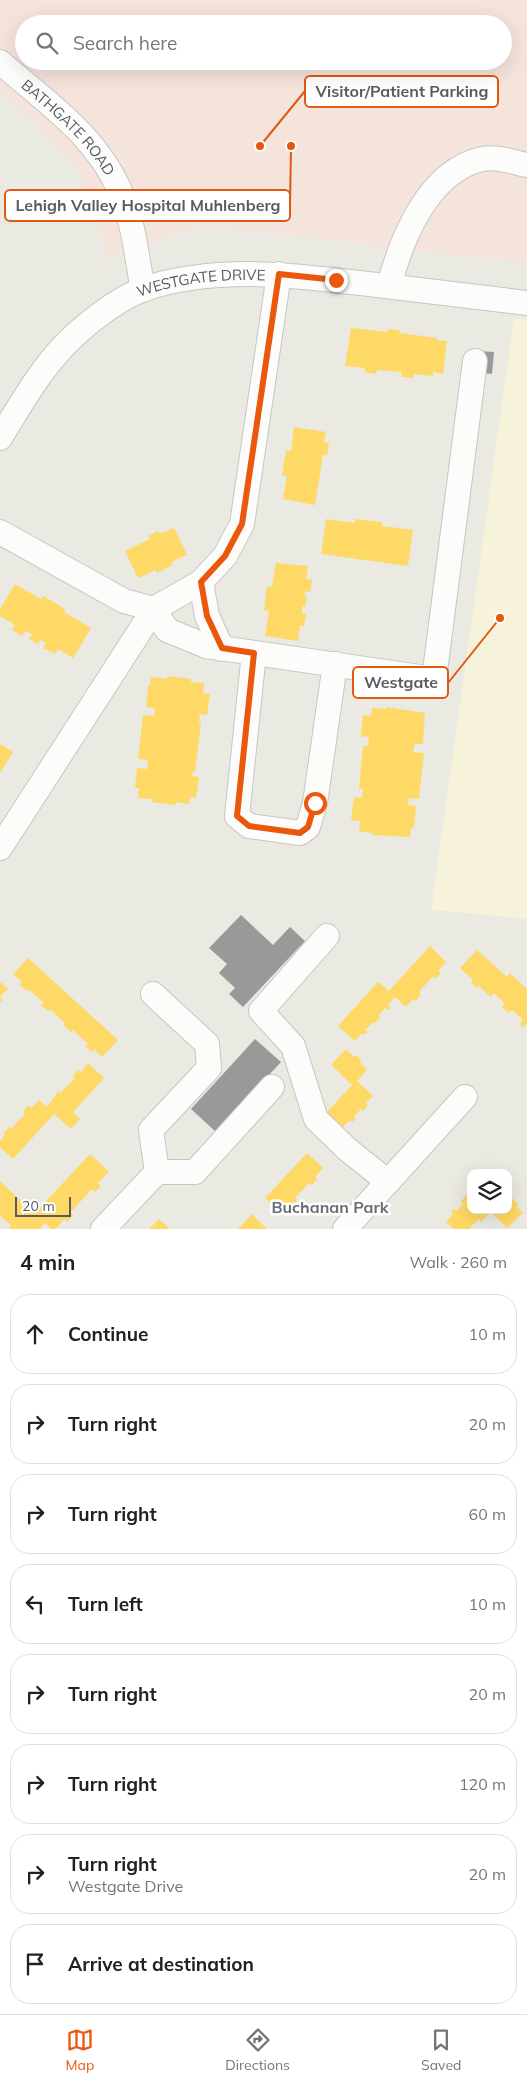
<!DOCTYPE html>
<html lang="en">
<head>
<meta charset="utf-8">
<style>
  body { margin:0; font-family:Mulish,sans-serif; background:#f2f2f2; color:#202124 }
  .controls { position:absolute; right:15px; bottom:15px; display:grid; overflow:hidden; border-radius:10px; box-shadow:0 5px 20px #0002 }
  .controls button { width:45px; height:45px; display:grid; place-items:center; padding:0; border:0; border-bottom:1px solid #e0e0e0; background:#fff; color:#202124; font:25px sans-serif }
  .scale { position:absolute; left:15px; bottom:12px; width:56px; box-sizing:border-box; padding-left:5px; border:2px solid #585b62; border-top:0; font-size:14px; line-height:18px; white-space:nowrap; color:#585b62; -webkit-text-stroke:4px #fff; paint-order:stroke }
  .stop { position:absolute; width:15px; height:15px; margin:-11px; border:4px solid #ea580c; border-radius:50%; background:#fff }
  .stop.end { background:#ea580c; border-color:#fff; box-shadow:0 1px 5px #0008 }
  .list { margin:0; padding:0; list-style:none }
  h2 { display:flex; justify-content:space-between; align-items:center; height:65px; margin:0; padding:0 20px; font-size:21px }
  h2 small { font-size:16px; font-weight:400; color:#757577 }
  .list li { display:grid; grid-template-columns:32px 1fr auto; gap:15px; align-items:center; box-sizing:border-box; height:80px; margin:0 10px 10px; padding:0 10px; border:1px solid #e0e0e0; border-radius:20px }
  .list b { display:block; font-size:19px; white-space:nowrap }
  .list p { margin:0; font-size:16px; white-space:nowrap; color:#757577 }
  .list em { font-size:16px; font-style:normal; color:#757577 }
  .icon { flex:none; width:28px; height:28px; fill:none; stroke:currentColor; stroke-width:2; stroke-linecap:round; stroke-linejoin:round }
  .map { position:relative; flex:none; width:527px; height:1229px; overflow:hidden }
  .search { position:absolute; background:#fff; box-shadow:0 5px 20px #0002; left:15px; right:15px; top:15px; height:55px; display:flex; align-items:center; gap:12px; box-sizing:border-box; padding:0 18px; border-radius:28px; color:#757577; font-size:19px }
  .sheet { height:785px; background:#fff }
  nav { display:flex; justify-content:space-around; align-items:center; box-sizing:border-box; height:70px; border-top:1px solid #e0e0e0; background:#fff; font-size:14px; color:#757577 }
  nav a { display:grid; justify-items:center; gap:2px }
  nav .on { color:#ea580c }
  .map>svg:first-child { display:block }
  .commercial { fill:#f6f3da }
  .medical { fill:#f5e4dc; fill-rule:evenodd }
  .homes { fill:#ffd966 }
  .industry { fill:#999 }
  .lines { fill:none; stroke-linecap:round; stroke-linejoin:round }
  .minor-casing { stroke:#c7c6c5; stroke-width:26 }
  .minor { stroke:#fcfcfb; stroke-width:24 }
  .route { stroke:#ea580c; stroke-width:6 }
  .labels { text-anchor:middle; dominant-baseline:central; stroke-width:5; stroke-linejoin:round; paint-order:stroke }
  .street-label { font-size:15px; fill:#585b62; stroke:#fff }
  .neighbourhood-label { font-size:16px; font-weight:bold; fill:#696d74; stroke:#fff }
  .leader { fill:none; stroke:#e15910; stroke-width:2 }
  .callout-dot { fill:#e15910; stroke:#fff; stroke-width:2 }
  .callout { fill:#fff; stroke:#e15910; stroke-width:2 }
  .callout-label { font-size:16px; text-anchor:middle; font-weight:bold; fill:#585b62 }
</style>
</head>
<body>
<div class="map">
<svg width="527" height="1229" viewBox="0 0 527 1229">
  <rect width="100%" height="100%" fill="#eae9e2"/>
  <path class="commercial" d="M514 318 527 320V919L433 910 431 911Z"/>
  <path class="medical" d="M0 0H527V263L200 225 108 260 79 171 33 121 0 91ZM24 24H503V61H24Z"/>
  <g class="homes">
    <path d="M351 328 388 332V329L400 330 399 333 437 338V340L447 341 443 374 433 372V376L414 374V378L401 377 402 372 377 370 376 374 365 372V368L345 366Z"/>
    <path d="M294 427 326 432 324 442 329 443 327 455H323L315 505 283 499 287 476 282 475 286 450 291 451Z"/>
    <path d="M326 519 355 523V519L382 522V526L413 530 408 566 321 554Z"/>
    <path d="M174 528 187 555 171 562 173 565 157 573 156 570 138 578 125 551 150 539 148 536 158 531 160 534Z"/>
    <path d="M276 563 308 566 306 579 312 580 310 592 305 591 304 596 307 597 305 607 302 606V613L306 614 304 626H300L298 641 265 636 269 611 264 610 267 586 272 587Z"/>
    <path d="M15 584 41 599 43 596 65 609 64 612 91 628 73 658 58 649 55 654 43 648 46 643 40 640 38 644 29 639 32 634 25 631 22 636 12 630 15 625 0 616V609Z"/>
    <path d="M167 676 191 679V682L204 683 203 693 210 694 207 715 200 714 199 723H201L195 772H193L192 776 199 777 196 798 190 797 189 804 176 802V805L152 802 153 799 138 798 139 788H135L137 768 147 769 148 760 138 759 143 715 154 716 155 708 146 707 148 686H150L151 677 167 679Z"/>
    <path d="M386 707 425 713 423 744H415L413 752 424 753 419 799 409 798 408 805 416 806 414 828 411 827 410 837 372 835V833L359 831 360 821 351 820 354 797 362 798 363 789H359L363 746H368L369 737 361 736 363 715 371 716 372 708 386 709Z"/>
    <path d="M0 744 13 752 0 773Z"/>
    <path d="M430 946 446 962 438 971 441 973 435 979 433 976 419 992 421 994 416 1001 413 999 406 1007 395 997 388 1005 391 1007 388 1010 385 1008 378 1016 380 1018 374 1024 373 1022 365 1030 368 1032 364 1035 362 1033 355 1041 338 1026 378 982 389 991Z"/>
    <path d="M477 950 507 977 510 973 527 989V1023L523 1028 520 1024 523 1020 512 1010 509 1013 502 1007 505 1004 494 993 491 997 479 986 477 988 471 982 473 980 460 968Z"/>
    <path d="M28 958 118 1040 102 1057 94 1049 92 1052 85 1046 88 1044 73 1030 71 1032 63 1025 65 1023 50 1009 48 1011 41 1005 44 1003 28 989 27 991 20 985 22 982 13 974Z"/>
    <path d="M0 982 8 989 0 997 3 1000 0 1002Z"/>
    <path d="M346 1049 354 1057 356 1055 362 1061 360 1063 367 1070 357 1081 373 1096 366 1103 368 1105 363 1111 361 1109 353 1117 356 1119 352 1122 350 1120 342 1128 326 1113 352 1085 331 1065Z"/>
    <path d="M88 1063 104 1078 73 1112 80 1119 71 1129 54 1114 13 1159 0 1147V1141L5 1135 3 1134 9 1127 11 1129 25 1114 23 1111 29 1105 31 1108 39 1100 47 1107 58 1091 60 1093 75 1078 73 1076 78 1070 81 1072Z"/>
    <path d="M307 1153 323 1168 315 1177 317 1179 312 1185 309 1183 295 1198 297 1201 294 1205 291 1207 289 1205 281 1213 265 1198Z"/>
    <path d="M90 1154 109 1172 98 1183 101 1186 95 1192 92 1189 70 1213 73 1215 67 1222 65 1219 55 1229H51L45 1223 40 1229H10L9 1227 11 1225 0 1216V1181L34 1214Z"/>
    <path d="M468 1194 471 1197V1210H487L485 1212 488 1215 481 1222 479 1219 469 1229H454L446 1222 453 1214 451 1212 454 1209 456 1211 463 1204 461 1201Z"/>
    <path d="M508 1198 510 1200 512 1198 518 1204 516 1206 523 1213 507 1228 489 1210H508Z"/>
    <path d="M252 1214 267 1229H238Z"/>
    <path d="M159 1219 170 1229H149Z"/>
  </g>
  <g class="industry">
    <path d="M478 351 494 352 492 374 475 372Z"/>
    <path d="M241 915 273 945 290 927 305 941 243 1007 229 994 235 988 219 973 227 964 209 948Z"/>
    <path d="M255 1039 281 1062 216 1132 191 1109Z"/>
  </g>
  <g class="lines">
    <defs>
      <g id="minor">
        <path id="s1" d="M0 62C46 102 99 137 122 196 134 225 137 259 143 290"/>
        <path d="M389 286C401 240 428 171 482 159 496 156 513 162 527 165"/>
        <path id="s2" d="M0 438C23 401 43 364 75 335 95 317 120 298 144 289 219 264 301 276 377 285 427 291 477 297 527 303"/>
        <path d="M0 532 124 601 154 609 201 582 225 556 242 524 279 274"/>
        <path d="M201 582 207 616 222 649"/>
        <path d="M254 653 237 816 249 826 300 833 308 827 315 803 335 664"/>
        <path d="M0 848 154 609 167 630 206 646 434 679 475 361"/>
        <path d="M327 936 261 1011 293 1046 316 1119 347 1149 388 1182"/>
        <path d="M153 994 207 1044 209 1068 151 1130 157 1172"/>
        <path d="M103 1229 157 1172H195L272 1087"/>
        <path d="M345 1229 465 1097"/>
      </g>
    </defs>
    <use href="#minor" class="minor-casing"/>
    <use href="#minor" class="minor"/>
  </g>
  <g class="lines">
    <path class="route" d="M315 803 308 827 300 833 249 826 237 816 254 653 222 648 207 616 201 582 225 556 242 524 279 274 336 280"/>
  </g>
  <g class="labels">
    <g class="street-label">
      <text stroke="none"><textPath href="#s1" startOffset="95">BATHGATE ROAD</textPath></text>
      <text stroke="none"><textPath href="#s2" startOffset="269">WESTGATE DRIVE</textPath></text>
    </g>
    <g class="neighbourhood-label">
      <text x="330" y="1207">Buchanan Park</text>
    </g>
  </g>
  <path class="leader" d="M260 146L305 91M291 146L290 206M500 618L448 683"/>
  <g class="callout-dot">
    <circle cx="260" cy="146" r="5"/>
    <circle cx="291" cy="146" r="5"/>
    <circle cx="500" cy="618" r="5"/>
  </g>
  <g class="callout">
    <rect x="305" y="76" width="193" height="31" rx="5"/>
    <rect x="5" y="190" width="285" height="31" rx="5"/>
    <rect x="353" y="667" width="95" height="31" rx="5"/>
  </g>
  <g class="callout-label">
    <text x="402" y="97">Visitor/Patient Parking</text>
    <text x="148" y="211">Lehigh Valley Hospital Muhlenberg</text>
    <text x="401" y="688">Westgate</text>
  </g>
</svg>
<div class="controls">
<button><svg class="icon" aria-label="layers" viewBox="0 0 24 24"><path d="M12 4l9 5-9 5-9-5zM3 14l9 5 9-5"/></svg></button>
</div>
<div class="scale">20 m</div>
<div class="stop" style="left:315px;top:803px"></div>
<div class="stop end" style="left:336px;top:280px"></div>
<div class="search"><svg class="icon" aria-label="search" viewBox="0 0 24 24"><circle cx="10" cy="10" r="6"/><path d="M15 15l6 6"/></svg>Search here</div>
</div>
<section class="sheet">
<h2>4 min<small>Walk · 260 m</small></h2>
<ul class="list">
<li><svg class="icon" aria-label="ahead" viewBox="0 0 24 24"><path d="M12 20V5M6 11l6-6 6 6"/></svg><div><b>Continue</b></div><em>10 m</em></li>
<li><svg class="icon" aria-label="right" viewBox="0 0 24 24"><path d="M7 20v-9h11M14 6l5 5-5 5"/></svg><div><b>Turn right</b></div><em>20 m</em></li>
<li><svg class="icon" aria-label="right" viewBox="0 0 24 24"><path d="M7 20v-9h11M14 6l5 5-5 5"/></svg><div><b>Turn right</b></div><em>60 m</em></li>
<li><svg class="icon" aria-label="left" viewBox="0 0 24 24"><path d="M17 20v-9H6M10 6l-5 5 5 5"/></svg><div><b>Turn left</b></div><em>10 m</em></li>
<li><svg class="icon" aria-label="right" viewBox="0 0 24 24"><path d="M7 20v-9h11M14 6l5 5-5 5"/></svg><div><b>Turn right</b></div><em>20 m</em></li>
<li><svg class="icon" aria-label="right" viewBox="0 0 24 24"><path d="M7 20v-9h11M14 6l5 5-5 5"/></svg><div><b>Turn right</b></div><em>120 m</em></li>
<li><svg class="icon" aria-label="right" viewBox="0 0 24 24"><path d="M7 20v-9h11M14 6l5 5-5 5"/></svg><div><b>Turn right</b><p>Westgate Drive</p></div><em>20 m</em></li>
<li><svg class="icon" aria-label="arrive" viewBox="0 0 24 24"><path d="M6 21V4h12l-3 4 3 4H6"/></svg><div><b>Arrive at destination</b></div></li>
</ul>
</section>
<nav>
<a class="on"><svg class="icon" aria-label="map" viewBox="0 0 24 24"><path d="M3 6l6-2 6 2 6-2v14l-6 2-6-2-6 2zM9 4v14M15 6v14"/></svg>Map</a>
<a><svg class="icon" aria-label="directions" viewBox="0 0 24 24"><path d="M12 3l9 9-9 9-9-9zM9 14v-3h6M13 9l2 2-2 2"/></svg>Directions</a>
<a><svg class="icon" aria-label="saved" viewBox="0 0 24 24"><path d="M7 4h10v16l-5-4-5 4z"/></svg>Saved</a>
</nav>
</body>
</html>
